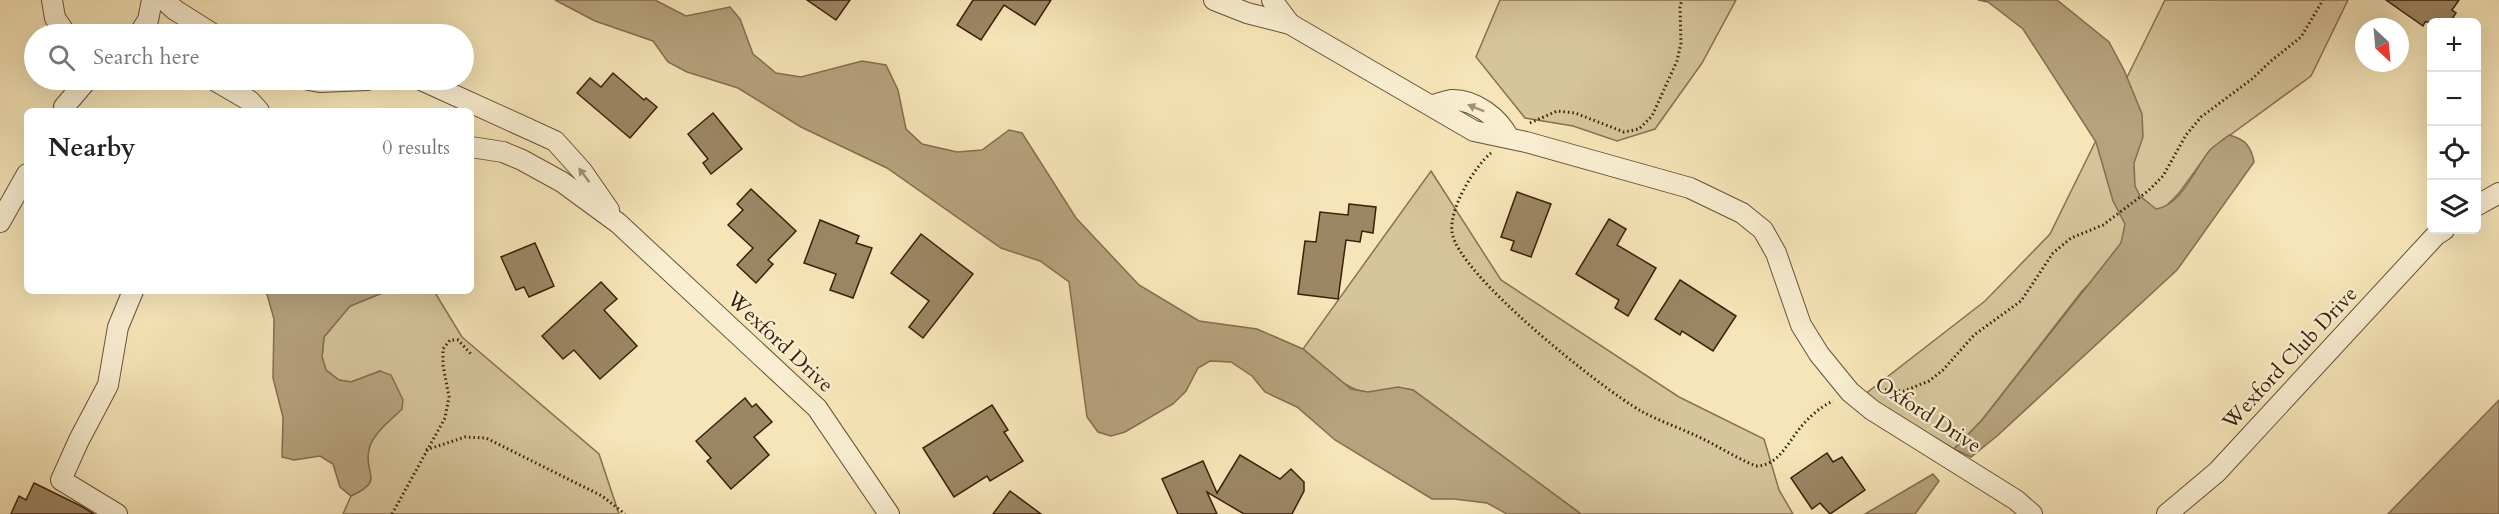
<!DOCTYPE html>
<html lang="en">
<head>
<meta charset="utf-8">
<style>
  body { margin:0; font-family:Cardo,serif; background:#f6f6f6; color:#222 }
  .controls { position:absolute; right:18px; top:18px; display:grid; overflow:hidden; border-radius:9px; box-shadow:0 6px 24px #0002 }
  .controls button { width:54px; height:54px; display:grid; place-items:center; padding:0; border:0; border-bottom:2px solid #e0e0e0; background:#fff; color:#222; font:30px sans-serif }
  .compass { position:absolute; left:2355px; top:18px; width:54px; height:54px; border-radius:50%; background:#fff; box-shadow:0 6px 24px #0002; rotate:154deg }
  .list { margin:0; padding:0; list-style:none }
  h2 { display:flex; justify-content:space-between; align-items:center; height:78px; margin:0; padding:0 24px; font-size:26px }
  h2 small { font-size:20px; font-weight:400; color:#767676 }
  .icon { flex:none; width:33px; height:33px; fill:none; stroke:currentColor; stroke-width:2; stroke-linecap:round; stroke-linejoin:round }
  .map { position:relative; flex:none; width:2499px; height:514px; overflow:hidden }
  .search { position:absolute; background:#fff; box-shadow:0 6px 24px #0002; left:24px; top:24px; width:450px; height:66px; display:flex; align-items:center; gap:15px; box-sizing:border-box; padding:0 21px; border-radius:33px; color:#767676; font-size:22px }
  .panel { position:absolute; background:#fff; box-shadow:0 6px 24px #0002; left:24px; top:108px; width:450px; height:186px; border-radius:9px }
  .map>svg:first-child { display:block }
  .green { fill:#d6c49a; stroke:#887252; stroke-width:1.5 }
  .water { fill:#b6a27d; stroke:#846e4f; stroke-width:1.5 }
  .building { fill:#9c8664; stroke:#3a200a; stroke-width:1.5 }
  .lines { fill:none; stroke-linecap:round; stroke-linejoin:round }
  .minor-casing { stroke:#695136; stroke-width:22 }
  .path { stroke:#3a200a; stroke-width:3; stroke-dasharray:1.5 3; stroke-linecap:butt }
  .minor { stroke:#f9eed1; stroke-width:20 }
  .oneway { fill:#a39177 }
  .labels { text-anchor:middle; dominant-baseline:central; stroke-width:4.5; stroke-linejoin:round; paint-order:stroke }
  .street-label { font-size:21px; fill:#3a200a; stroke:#f9eed1 }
</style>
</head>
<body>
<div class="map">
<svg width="2499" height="514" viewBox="0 0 2499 514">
  <rect width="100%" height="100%" fill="#f6e5b8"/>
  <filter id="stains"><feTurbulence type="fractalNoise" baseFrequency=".00333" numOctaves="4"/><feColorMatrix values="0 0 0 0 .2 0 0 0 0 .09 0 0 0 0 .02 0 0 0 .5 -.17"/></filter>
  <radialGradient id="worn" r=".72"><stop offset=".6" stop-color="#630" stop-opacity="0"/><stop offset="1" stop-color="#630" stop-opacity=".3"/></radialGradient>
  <g class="green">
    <path d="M1500 0H1736L1702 63 1655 129 1617 141 1573 126 1525 118 1476 57Z"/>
    <path d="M2165 0H2348L2311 76 2211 149 2179 193 2082 291 1982 420 1954 449 1864 395 1985 301 2050 234Z"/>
    <path d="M1431 171 1501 280 1679 397 1764 439 1779 490 1793 514H1581L1413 390C1391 385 1383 394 1366 392 1342 389 1321 364 1303 349Z"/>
    <path d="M387 291H434L462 337 599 454 619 514H343L351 496C386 480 363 475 369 449 372 434 391 420 402 409L380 371 351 382 339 380 326 370 322 357 324 337 350 306Z"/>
  </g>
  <g class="water">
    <path d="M555 0H655L686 16 730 7 740 19 753 54 776 73 801 77 862 61 886 65 898 90 906 129 922 144 957 152 982 150 1009 130 1022 133 1076 218 1139 285 1199 321 1257 329 1303 349 1351 389 1368 392 1398 387 1413 390 1581 514H1507L1487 503 1454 499H1432L1335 440 1297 407 1265 392 1252 376 1231 362 1210 361 1198 368 1186 391 1173 404 1125 432 1111 436 1098 432 1087 417 1069 282 1040 261 1001 248 887 168 801 127 738 88 687 72 668 62 653 41 595 21Z"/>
    <path d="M1978 0H2057L2109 42 2124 70 2142 114 2143 137 2134 163 2135 186 2140 196 2156 209C2181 206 2195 168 2210 150 2215 145 2223 140 2229 135 2245 139 2251 146 2254 162L2177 270 1997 436 1971 457 1954 449 1982 420 2121 243 2125 224 2113 201 2096 142 2023 29 1988 2Z"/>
    <path d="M266 291H387L350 306 324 337 322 357 326 370 339 380 351 382 380 371 391 375 403 400 402 409C391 420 372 434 369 449 363 475 386 480 351 496L340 487 333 464 320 456 294 460 282 457 283 417 273 378 274 319Z"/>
    <path d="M2499 400V514H2388Z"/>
    <path d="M1933 474 1939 481 1915 514H1865Z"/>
  </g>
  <g class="building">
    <path d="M807 0H850L836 20Z"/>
    <path d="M973 0H1051L1035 25 1004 5 981 40 957 25Z"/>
    <path d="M2386 0H2459L2452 10 2456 13 2450 22H2425L2423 26Z"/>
    <path d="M613 73 644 100 646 98 657 107 630 138 577 93 590 78 601 87Z"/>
    <path d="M713 113 742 149 711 174 703 163 708 159 688 134Z"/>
    <path d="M751 189 796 231 768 260 773 264 756 283 737 265 753 248 728 225 743 210 737 204Z"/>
    <path d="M1517 192 1551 204 1531 257 1511 250 1514 241 1501 237Z"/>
    <path d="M1349 204 1376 207 1373 233 1362 231 1360 242 1346 240 1338 299 1298 294 1305 241 1316 242 1320 212 1348 215Z"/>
    <path d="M1609 219 1626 229 1617 245 1656 268 1628 316 1615 308 1619 300 1576 274Z"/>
    <path d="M820 220 859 236 856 243 872 248 853 298 830 290 836 274 804 263Z"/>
    <path d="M921 234 973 274 923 338 909 327 929 301 891 273Z"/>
    <path d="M535 243 554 286 529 297 524 287 516 290 501 257Z"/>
    <path d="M1680 280 1736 316 1713 351 1682 331 1680 335 1655 319Z"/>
    <path d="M601 282 617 299 604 310 637 346 600 379 574 350 563 359 542 336Z"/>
    <path d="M745 398 752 407 756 404 772 422 754 437 769 455 731 489 707 461 711 458 696 441Z"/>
    <path d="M992 405 1008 430 1004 432 1023 461 990 481 987 476 954 497 923 448Z"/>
    <path d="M1827 453 1833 462 1842 457 1865 490 1830 514 1820 503 1812 509 1791 478Z"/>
    <path d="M1240 455 1280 479 1291 469 1304 482V491L1292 514H1244L1207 492 1217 514H1178L1162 479 1203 461 1217 493Z"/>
    <path d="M34 483 81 506 94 514H11L19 496 26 500Z"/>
    <path d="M1010 491 1041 514H993Z"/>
  </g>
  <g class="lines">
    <defs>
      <g id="minor">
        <path d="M52 0 55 18 66 34"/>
        <path d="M164 0 175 10 213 34"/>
        <path d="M1214 0 1247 13 1290 24 1474 131 1526 142 1690 188 1742 213 1763 230 1776 253 1801 325 1819 354 1850 392 1872 410 2016 500 2032 514"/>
        <path d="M1272 0 1290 24"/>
        <path d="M139 34 148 20 152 0"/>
        <path d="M214 80 250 101 259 111"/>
        <path d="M309 80 320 82 367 80"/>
        <path d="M421 80 555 141 582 171 609 210"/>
        <path d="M1432 105C1438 104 1445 101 1451 100 1475 99 1499 118 1509 138"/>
        <path d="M64 107 87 80"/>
        <path d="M471 147 503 152 522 160 562 182 618 223 817 408 889 514"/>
        <path d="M2476 206 2499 193"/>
        <path d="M0 222 27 174"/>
        <path d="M117 514 61 480 79 440 108 385 118 327 133 291"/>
        <path d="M2167 514 2217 472 2436 235 2444 230"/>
      </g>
    </defs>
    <use href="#minor" class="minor-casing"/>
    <g class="path">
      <path d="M1530 123 1557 111 1575 113 1624 132 1639 129 1652 116 1677 61 1681 43 1680 7 1682 0"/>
      <path d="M1491 153C1474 167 1449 209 1452 232 1457 274 1602 389 1641 411 1659 421 1680 428 1699 437 1718 446 1736 458 1756 466 1778 466 1787 444 1800 428 1809 417 1820 407 1833 401"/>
      <path d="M1876 389 1904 391 1929 381 1943 370 1974 335 2021 301 2053 253 2071 238 2103 225 2148 191 2163 176 2186 135 2201 117 2252 79 2271 61 2301 37 2323 0"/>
      <path d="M426 450 465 437 486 438 602 496 625 514"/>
      <path d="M392 514 445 418 449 397 443 365V349L450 340H458L471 354"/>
    </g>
    <use href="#minor" class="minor"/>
  </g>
  <defs><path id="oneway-solid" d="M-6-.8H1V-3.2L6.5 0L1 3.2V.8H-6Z" transform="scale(1.5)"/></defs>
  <g class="oneway">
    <use href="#oneway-solid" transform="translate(1476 108) rotate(-158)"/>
    <use href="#oneway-solid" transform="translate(584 175) rotate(-127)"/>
  </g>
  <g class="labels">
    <g class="street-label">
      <text transform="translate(780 342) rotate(43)">Wexford Drive</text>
      <text transform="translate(2290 358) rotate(-47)">Wexford Club Drive</text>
      <text transform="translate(1928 415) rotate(33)">Oxford Drive</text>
    </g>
  </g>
  <rect width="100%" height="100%" filter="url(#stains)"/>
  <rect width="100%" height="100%" fill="url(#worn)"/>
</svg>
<div class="controls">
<button>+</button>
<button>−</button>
<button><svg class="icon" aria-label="locate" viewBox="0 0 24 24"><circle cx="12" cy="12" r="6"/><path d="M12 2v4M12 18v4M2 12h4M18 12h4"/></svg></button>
<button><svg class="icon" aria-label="layers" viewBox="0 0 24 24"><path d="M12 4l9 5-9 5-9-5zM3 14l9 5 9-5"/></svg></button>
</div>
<svg class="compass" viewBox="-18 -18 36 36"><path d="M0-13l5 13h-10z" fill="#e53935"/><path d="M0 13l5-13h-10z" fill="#767676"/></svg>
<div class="search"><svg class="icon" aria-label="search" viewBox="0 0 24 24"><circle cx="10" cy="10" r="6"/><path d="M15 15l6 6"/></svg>Search here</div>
<section class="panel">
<h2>Nearby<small>0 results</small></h2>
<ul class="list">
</ul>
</section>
</div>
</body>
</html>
